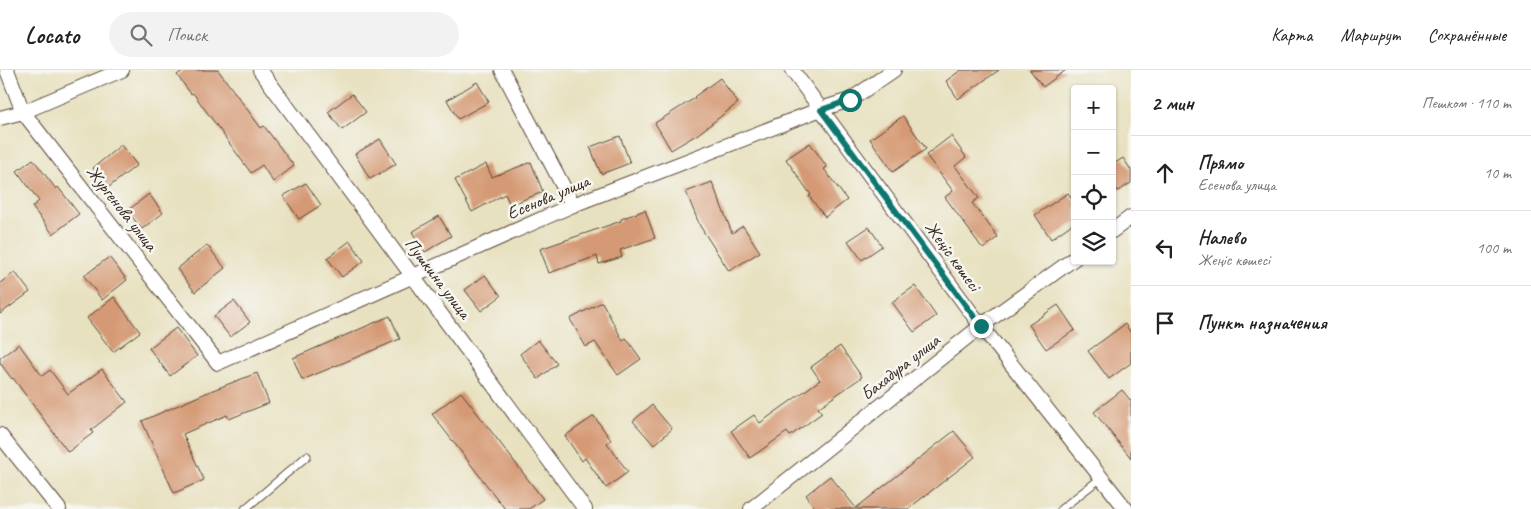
<!DOCTYPE html>
<html lang="ru">
<head>
<meta charset="utf-8">
<style>
  body { margin:0; font-family:Caveat,sans-serif; background:#f2f2f2; color:#202124 }
  .controls { position:absolute; right:15px; top:15px; display:grid; overflow:hidden; border-radius:5px; box-shadow:0 1px 4px #0004 }
  .controls button { width:45px; height:45px; display:grid; place-items:center; padding:0; border:0; border-bottom:1px solid #e0e0e0; background:#fff; color:#202124; font:25px sans-serif }
  .stop { position:absolute; width:15px; height:15px; margin:-11px; border:4px solid #0f766e; border-radius:50%; background:#fff }
  .stop.end { background:#0f766e; border-color:#fff; box-shadow:0 1px 5px #0008 }
  .list { margin:0; padding:0; list-style:none }
  h2 { display:flex; justify-content:space-between; align-items:center; height:65px; margin:0; padding:0 20px; font-size:21px }
  h2 small { font-size:16px; font-weight:400; color:#757577 }
  .list li { display:grid; grid-template-columns:32px 1fr auto; gap:15px; align-items:center; box-sizing:border-box; height:75px; padding:0 20px; border-top:1px solid #e0e0e0 }
  .list b { display:block; font-size:19px; white-space:nowrap }
  .list p { margin:0; font-size:16px; white-space:nowrap; color:#757577 }
  .list em { font-size:16px; font-style:normal; color:#757577 }
  .icon { flex:none; width:28px; height:28px; fill:none; stroke:currentColor; stroke-width:2; stroke-linecap:round; stroke-linejoin:round }
  .map { position:relative; flex:none; width:1131px; height:439px; overflow:hidden }
  header { display:flex; align-items:center; gap:30px; box-sizing:border-box; height:70px; padding:0 25px; background:#fff; border-bottom:1px solid #e0e0e0 }
  header strong { font-size:24px }
  nav { display:flex; gap:28px; margin-inline-start:auto; font-size:18px }
  .search { width:350px; height:45px; background:#f2f2f2; display:flex; align-items:center; gap:12px; box-sizing:border-box; padding:0 18px; border-radius:28px; color:#757577; font-size:19px }
  main { display:flex }
  aside { flex:1; background:#fff }
  .map>svg:first-child { display:block }
  .building { fill:#d59a74 }
  .lines { fill:none; stroke-linecap:round; stroke-linejoin:round }
  .lane-casing { stroke:#554536; stroke-width:9 }
  .street-casing { stroke:#554536; stroke-width:16 }
  .lane { stroke:#fff; stroke-width:7 }
  .street { stroke:#fff; stroke-width:14 }
  .route { stroke:#0f766e; stroke-width:6 }
  .labels { text-anchor:middle; dominant-baseline:central; stroke-width:5; stroke-linejoin:round; paint-order:stroke }
  .street-label { font-size:18px; fill:#3b2a1e; stroke:#f6f6f2 }
</style>
</head>
<body>
<header>
<strong>Locato</strong>
<div class="search"><svg class="icon" aria-label="search" viewBox="0 0 24 24"><circle cx="10" cy="10" r="6"/><path d="M15 15l6 6"/></svg>Поиск</div>
<nav><a>Карта</a><a>Маршрут</a><a>Сохранённые</a></nav>
</header>
<main>
<div class="map">
<svg width="1131" height="439" viewBox="0 0 1131 439">
  <rect width="100%" height="100%" fill="#f6f6f2"/>
  <filter id="ink" filterUnits="userSpaceOnUse"><feTurbulence type="fractalNoise" baseFrequency=".02" numOctaves="2"/><feDisplacementMap in="SourceGraphic" scale="10" xChannelSelector="R" yChannelSelector="G"/><feConvolveMatrix kernelMatrix="1 2 1 2 8 2 1 2 1" color-interpolation-filters="sRGB"/></filter>
  <filter id="wash" filterUnits="userSpaceOnUse"><feTurbulence type="fractalNoise" baseFrequency=".0096" numOctaves="4" result="noise"/><feDisplacementMap in="SourceGraphic" scale="20" xChannelSelector="R" yChannelSelector="G"/><feGaussianBlur stdDeviation="1.12" result="paint"/><feColorMatrix in="noise" values="0 0 0 0 0 0 0 0 0 0 0 0 0 0 0 0 0 1.4 0 .05"/><feComposite in="paint" operator="in"/></filter>
  <g filter="url(#wash)">
    <rect width="100%" height="100%" fill="#e8e1c0"/>
    <g id="blocks">
      <g class="building">
        <path d="M184 0H218L261 58 264 56 294 96 273 112 262 95 251 103 193 23 191 24 177 5Z"/>
        <path d="M961 0H999L958 29 946 11Z"/>
        <path d="M1030 0H1066L1043 17Z"/>
        <path d="M720 8 738 33 698 64 671 80 655 53 695 28 694 27Z"/>
        <path d="M477 12 489 32 458 49 447 30Z"/>
        <path d="M352 24 366 42 342 60 328 42Z"/>
        <path d="M903 46 926 79 893 102 870 69Z"/>
        <path d="M620 66 630 93 601 104 590 77Z"/>
        <path d="M951 66 966 87 955 96 979 128 972 133 998 167 983 179 945 127 953 121 926 85Z"/>
        <path d="M380 69 396 94 370 109 355 84Z"/>
        <path d="M810 73 827 97 824 99 847 130 825 147 809 126 811 125 786 89Z"/>
        <path d="M121 75 137 95 109 117 93 98Z"/>
        <path d="M1123 88 1131 100V113L1118 121 1112 112V95Z"/>
        <path d="M33 89 56 119 58 117 79 144 53 164 32 137 39 131 17 101Z"/>
        <path d="M531 92 543 122 510 135 505 124 472 142 455 110 486 94 492 107Z"/>
        <path d="M712 112 732 163 743 156 760 182 729 201 700 156 686 122Z"/>
        <path d="M306 113 321 135 299 149 283 126Z"/>
        <path d="M1068 123 1075 132V152L1051 169 1035 145Z"/>
        <path d="M149 124 163 143 142 159 127 141Z"/>
        <path d="M645 140 655 168 620 180 622 187 599 194 597 186 549 203 540 179 621 151V149Z"/>
        <path d="M439 146 451 166 425 182 412 162Z"/>
        <path d="M869 157 882 176 862 190 848 171Z"/>
        <path d="M350 171 364 191 342 207 327 188Z"/>
        <path d="M207 175 225 198 195 222 177 199Z"/>
        <path d="M109 187 127 210 102 230 84 206Z"/>
        <path d="M15 202 30 222 0 244V213Z"/>
        <path d="M485 205 501 226 481 241 465 220Z"/>
        <path d="M915 216 936 246 914 262 892 232Z"/>
        <path d="M114 227 140 262 113 282 87 248Z"/>
        <path d="M234 231 250 252 230 267 214 246Z"/>
        <path d="M602 232 623 271 626 268 641 289 618 305 595 272 586 277 570 249Z"/>
        <path d="M1058 235 1075 260 1046 279 1029 255Z"/>
        <path d="M390 246 400 269 302 310 293 288Z"/>
        <path d="M1125 254 1131 263V293L1109 309 1088 281Z"/>
        <path d="M176 258 197 286 170 306 149 278Z"/>
        <path d="M538 270 557 294 538 309 520 284Z"/>
        <path d="M19 274 42 306 50 300 68 324 102 299 127 332 91 360 93 363 68 382 13 308 12 309 0 293V288Z"/>
        <path d="M840 276 862 307 818 338 822 343 790 366 787 362 750 388 731 361 754 345 760 353 820 310 811 297Z"/>
        <path d="M257 303 269 333 229 349 227 345 183 364 204 410 174 423 142 351 213 320Z"/>
        <path d="M1122 320 1131 331V388L1094 342Z"/>
        <path d="M461 322 543 429 529 439H505L432 344Z"/>
        <path d="M652 335 672 359 654 375 633 351Z"/>
        <path d="M594 346 611 370 607 373 628 402 606 418 585 388 582 391 565 366Z"/>
        <path d="M954 361 975 387 908 439H816L806 425 830 406 856 438Z"/>
      </g>
    </g>
  </g>
  <g filter="url(#ink)">
    <use href="#blocks" fill-opacity="0" stroke="#554536" stroke-width="1"/>
    <g class="lines">
      <defs>
        <g id="lane">
          <path d="M245 439 307 386"/>
          <path d="M1061 439 1101 408"/>
        </g>
        <g id="street">
          <path d="M7 0 23 42 218 293 573 135 821 39 850 30 894 0"/>
          <path d="M260 0 585 439"/>
          <path d="M502 0 573 135"/>
          <path d="M792 0 981 256 1126 439"/>
          <path d="M0 48 23 42 122 0"/>
          <path d="M1112 161 1131 147"/>
          <path d="M0 365 59 439"/>
          <path d="M751 439 981 256 1075 188"/>
        </g>
      </defs>
      <use href="#lane" class="lane-casing"/>
      <use href="#street" class="street-casing"/>
      <use href="#lane" class="lane"/>
      <use href="#street" class="street"/>
    </g>
  </g>
  <g class="lines" filter="url(#ink)">
    <path class="route" d="M850 30 821 40 981 256"/>
  </g>
  <g class="labels">
    <g class="street-label">
      <text transform="translate(548 127) rotate(-23)">Есенова улица</text>
      <text transform="translate(122 138) rotate(52)">Жургенова улица</text>
      <text transform="translate(953 186) rotate(54)">Жеңіс көшесі</text>
      <text transform="translate(438 208) rotate(53)">Пушкина улица</text>
      <text transform="translate(900 297) rotate(-38)">Бахадура улица</text>
    </g>
  </g>
</svg>
<div class="controls">
<button>+</button>
<button>−</button>
<button><svg class="icon" aria-label="locate" viewBox="0 0 24 24"><circle cx="12" cy="12" r="6"/><path d="M12 2v4M12 18v4M2 12h4M18 12h4"/></svg></button>
<button><svg class="icon" aria-label="layers" viewBox="0 0 24 24"><path d="M12 4l9 5-9 5-9-5zM3 14l9 5 9-5"/></svg></button>
</div>
<div class="stop" style="left:850px;top:30px"></div>
<div class="stop end" style="left:981px;top:256px"></div>
</div>
<aside>
<h2>2 мин<small>Пешком · 110 m</small></h2>
<ul class="list">
<li><svg class="icon" aria-label="ahead" viewBox="0 0 24 24"><path d="M12 20V5M6 11l6-6 6 6"/></svg><div><b>Прямо</b><p>Есенова улица</p></div><em>10 m</em></li>
<li><svg class="icon" aria-label="left" viewBox="0 0 24 24"><path d="M17 20v-9H6M10 6l-5 5 5 5"/></svg><div><b>Налево</b><p>Жеңіс көшесі</p></div><em>100 m</em></li>
<li><svg class="icon" aria-label="arrive" viewBox="0 0 24 24"><path d="M6 21V4h12l-3 4 3 4H6"/></svg><div><b>Пункт назначения</b></div></li>
</ul>
</aside>
</main>
</body>
</html>
